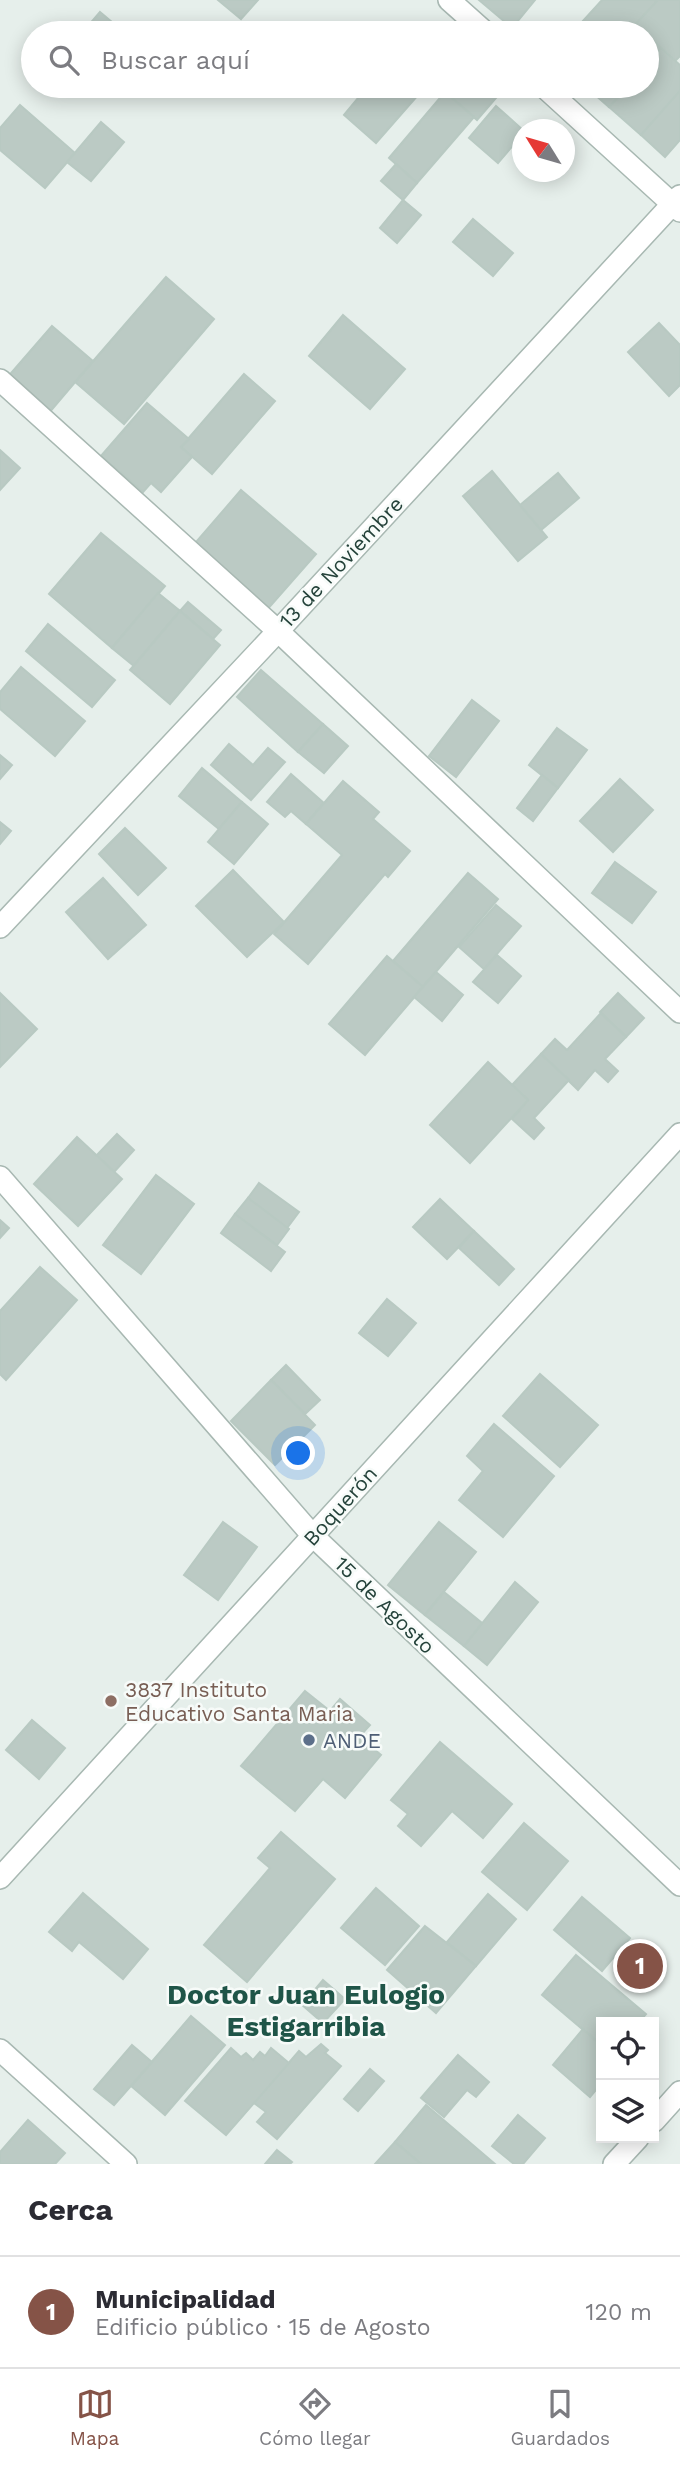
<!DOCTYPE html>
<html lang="es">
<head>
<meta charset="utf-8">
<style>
  body { margin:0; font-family:"Work Sans",sans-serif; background:#f7f7f7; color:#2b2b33 }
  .controls { position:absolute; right:21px; bottom:21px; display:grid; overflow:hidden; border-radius:0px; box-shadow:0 4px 18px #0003 }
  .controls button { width:63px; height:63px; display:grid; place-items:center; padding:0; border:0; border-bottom:2px solid #e1e1e2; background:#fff; color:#2b2b33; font:35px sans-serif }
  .compass { position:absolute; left:512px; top:119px; width:63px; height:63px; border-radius:50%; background:#fff; box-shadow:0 4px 18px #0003; rotate:307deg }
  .you { position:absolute; left:299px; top:1454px; width:24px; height:24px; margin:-18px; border:5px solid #fff; border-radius:50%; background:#1a73e8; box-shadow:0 0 0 10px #1a73e833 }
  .badge { display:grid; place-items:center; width:46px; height:46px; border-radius:50%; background:#855347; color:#fff; font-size:23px; font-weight:700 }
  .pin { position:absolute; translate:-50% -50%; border:4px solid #fff; box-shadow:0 2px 7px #0006 }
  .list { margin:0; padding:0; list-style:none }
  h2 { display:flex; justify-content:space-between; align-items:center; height:91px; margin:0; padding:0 28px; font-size:30px }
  h2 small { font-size:23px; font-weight:400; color:#7c7c81 }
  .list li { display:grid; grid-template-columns:46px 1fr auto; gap:21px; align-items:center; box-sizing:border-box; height:112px; padding:0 28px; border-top:2px solid #e1e1e2 }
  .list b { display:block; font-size:26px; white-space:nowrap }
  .list p { margin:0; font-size:23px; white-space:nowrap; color:#7c7c81 }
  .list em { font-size:23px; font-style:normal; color:#7c7c81 }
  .icon { flex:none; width:38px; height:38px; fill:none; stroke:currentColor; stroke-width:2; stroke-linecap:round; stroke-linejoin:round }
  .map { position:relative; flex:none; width:680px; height:2164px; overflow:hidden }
  .search { position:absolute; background:#fff; box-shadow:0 4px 18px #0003; left:21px; right:21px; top:21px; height:77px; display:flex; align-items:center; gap:18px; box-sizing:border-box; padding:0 24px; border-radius:38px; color:#7c7c81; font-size:26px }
  .sheet { height:203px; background:#fff }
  nav { display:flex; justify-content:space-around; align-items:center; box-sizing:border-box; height:98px; border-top:2px solid #e1e1e2; background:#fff; font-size:19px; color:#7c7c81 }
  nav a { display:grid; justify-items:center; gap:4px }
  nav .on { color:#855347 }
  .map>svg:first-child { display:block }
  .building { fill:#bbcac4; stroke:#b8c9c2; stroke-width:2 }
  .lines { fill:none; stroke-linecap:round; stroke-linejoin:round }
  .minor-casing { stroke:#a8b8b2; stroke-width:24 }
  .minor { stroke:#fff; stroke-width:21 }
  .education-dot { fill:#8d6e63; stroke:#f7fbf9; stroke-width:2.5 }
  .service-dot { fill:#5c6f8a; stroke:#f7fbf9; stroke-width:2.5 }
  .labels { text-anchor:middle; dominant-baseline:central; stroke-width:5; stroke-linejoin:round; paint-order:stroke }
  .street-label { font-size:21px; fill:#24423a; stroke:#f7fbf9 }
  .education-label { font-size:21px; fill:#785e54; stroke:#f7fbf9; text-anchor:start }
  .service-label { font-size:21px; fill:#4e5e75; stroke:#f7fbf9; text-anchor:start }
  .district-label { font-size:28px; font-weight:bold; fill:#1f5548; stroke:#f7fbf9 }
</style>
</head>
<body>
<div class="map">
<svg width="680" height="2164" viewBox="0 0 680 2164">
  <rect width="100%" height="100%" fill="#e6efeb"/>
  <g class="building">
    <path d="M218 0H258L241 19Z"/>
    <path d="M479 0H535L512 28Z"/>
    <path d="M602 0H658L628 33H572Z"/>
    <path d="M658 0H680V56L675 61 635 25Z"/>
    <path d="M100 12 125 33H82Z"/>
    <path d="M647 35 661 48 647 64Z"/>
    <path d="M661 48 680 65V91L641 135 609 107 628 86H647V64Z"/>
    <path d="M368 86H426L376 143 344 115Z"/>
    <path d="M438 86H494L501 92 477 120Z"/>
    <path d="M585 86H628L609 107Z"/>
    <path d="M680 91V140L665 157 641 135Z"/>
    <path d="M445 92 474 117 417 183 389 158Z"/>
    <path d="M20 105 75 153 45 188 0 150V128Z"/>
    <path d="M496 106 523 130 522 135 498 163 469 138Z"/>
    <path d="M101 122 124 142 91 181 67 162Z"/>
    <path d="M396 164 417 183 403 200 381 181Z"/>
    <path d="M403 200 421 215 397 243 380 228Z"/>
    <path d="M473 219 513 253 493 276 453 242Z"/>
    <path d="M166 277 214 319 124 424 75 382Z"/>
    <path d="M343 315 405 369 370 409 309 356Z"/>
    <path d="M659 323 680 345V385L669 396 628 352Z"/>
    <path d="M52 326 93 361 48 414 6 379Z"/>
    <path d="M244 374 275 401 212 474 181 447Z"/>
    <path d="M147 403 189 439 181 447 192 457 161 492 151 483 143 492 101 456Z"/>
    <path d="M0 450 20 468 0 490Z"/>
    <path d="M492 471 547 537 518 561 463 496Z"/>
    <path d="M558 473 579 498 541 530 520 505Z"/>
    <path d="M241 490 316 554 265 612 191 548Z"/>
    <path d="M101 533 165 586 112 648 49 594Z"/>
    <path d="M158 593 180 611 134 666 112 648Z"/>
    <path d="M188 602 221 630 213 639 180 611Z"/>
    <path d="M180 611 220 645 170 704 130 670Z"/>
    <path d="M48 624 115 680 92 707 26 651Z"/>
    <path d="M21 667 85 721 55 756 0 709V692Z"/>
    <path d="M261 670 323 724 298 752 237 697Z"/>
    <path d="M472 700 499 721 456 777 429 756Z"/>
    <path d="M323 724 348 746 324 773 298 752Z"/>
    <path d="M557 728 587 750 558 788 529 765Z"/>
    <path d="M229 744 253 765 268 748 285 762 251 800 211 765Z"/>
    <path d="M0 755 12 765 0 779Z"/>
    <path d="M202 768 242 802 219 829 179 796Z"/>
    <path d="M291 774 324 803 306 824 291 811 285 817 267 802Z"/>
    <path d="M542 775 558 788 533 821 517 808Z"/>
    <path d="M620 779 653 810 613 852 580 821Z"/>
    <path d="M343 781 379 812 373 819 410 851 388 877 385 874 308 964 274 934 342 855 306 824Z"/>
    <path d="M242 802 268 824 234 864 208 842Z"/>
    <path d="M0 822 11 831 0 844Z"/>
    <path d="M125 828 166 868 138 895 99 854Z"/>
    <path d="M615 862 656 892 632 923 592 893Z"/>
    <path d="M233 870 284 922 247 957 196 906Z"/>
    <path d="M468 873 498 899 423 987 393 961Z"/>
    <path d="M103 878 146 925 108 959 66 912Z"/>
    <path d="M496 905 521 926 484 969 459 947Z"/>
    <path d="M497 955 521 976 498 1003 473 982Z"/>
    <path d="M387 956 423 987 365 1055 329 1024Z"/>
    <path d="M436 972 463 995 442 1021 414 997Z"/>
    <path d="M0 993 37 1029 0 1067Z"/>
    <path d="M618 993 644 1018 626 1037 600 1012Z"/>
    <path d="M601 1013 626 1037 605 1059 618 1071 608 1082 595 1070 578 1090 541 1054 555 1039 567 1050Z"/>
    <path d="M541 1054 569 1080 534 1118 544 1128 534 1139 512 1119 528 1100 512 1085Z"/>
    <path d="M488 1062 528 1100 470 1163 430 1125Z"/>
    <path d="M117 1134 134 1150 114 1172 96 1156Z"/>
    <path d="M77 1137 122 1179 78 1226 34 1184Z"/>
    <path d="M156 1175 194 1204 141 1274 103 1245Z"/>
    <path d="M259 1183 299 1212 287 1228 248 1198Z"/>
    <path d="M248 1198 289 1229 277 1245 235 1214Z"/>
    <path d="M440 1199 474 1231 447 1259 413 1227Z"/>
    <path d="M235 1214 285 1252 271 1271 221 1233Z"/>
    <path d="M0 1220 9 1228 0 1238Z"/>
    <path d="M474 1231 514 1269 499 1285 459 1248Z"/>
    <path d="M40 1267 77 1300 6 1380 0 1374V1311Z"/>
    <path d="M387 1299 416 1323 388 1356 359 1333Z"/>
    <path d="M286 1365 320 1400 305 1414 271 1380Z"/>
    <path d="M540 1374 598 1425 560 1467 503 1416Z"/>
    <path d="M271 1380 315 1425 275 1465 231 1421Z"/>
    <path d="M494 1424 554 1476 503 1537 459 1500 483 1471 467 1456Z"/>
    <path d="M223 1522 257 1547 218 1600 184 1575Z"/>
    <path d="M439 1522 476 1552 425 1615 388 1585Z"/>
    <path d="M515 1582 538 1602 487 1665 464 1646Z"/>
    <path d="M444 1592 482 1623 464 1646 425 1615Z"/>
    <path d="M305 1691 330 1711 340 1699 370 1725 359 1737 381 1755 345 1798 323 1779 295 1811 241 1766Z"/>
    <path d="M32 1720 65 1748 39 1779 6 1750Z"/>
    <path d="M440 1742 512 1804 483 1838 452 1811 421 1846 398 1826 408 1814 391 1800Z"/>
    <path d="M524 1823 568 1861 527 1910 482 1872Z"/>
    <path d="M281 1832 335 1879 247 1982 204 1945 270 1868 258 1858Z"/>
    <path d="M376 1888 419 1926 385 1965 341 1928Z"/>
    <path d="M83 1893 148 1949 123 1979 79 1942 72 1951 49 1932Z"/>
    <path d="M488 1894 516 1919 476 1966 447 1942Z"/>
    <path d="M582 1897 630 1938 602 1971 554 1930Z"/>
    <path d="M425 1926 476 1966 436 2013 387 1970Z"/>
    <path d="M576 1955 646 2014 639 2022H601V2045L542 1995Z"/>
    <path d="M323 1980 345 1999 323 2023 302 2005Z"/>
    <path d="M191 2016 225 2045 165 2115 131 2086Z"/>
    <path d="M583 2029 601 2045V2084L590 2097 553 2065Z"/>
    <path d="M321 2044 328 2050 325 2053 341 2066 277 2139 257 2122 266 2112 254 2103 299 2051 306 2057Z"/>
    <path d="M132 2045 152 2062 114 2105 94 2089Z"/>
    <path d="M231 2048 241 2057 246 2053 253 2060 260 2052 265 2056 271 2048 289 2063 226 2135 185 2101Z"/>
    <path d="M458 2055 489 2082 476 2097 467 2090 444 2117 421 2098Z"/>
    <path d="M370 2069 384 2081 358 2111 344 2099Z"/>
    <path d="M426 2105 495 2164H421L395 2142Z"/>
    <path d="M518 2115 545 2138 523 2164H514L492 2146Z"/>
    <path d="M28 2120 65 2153 55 2164H0V2152Z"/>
    <path d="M395 2142 421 2164H375Z"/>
    <path d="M277 2150 292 2162 290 2164H265Z"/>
  </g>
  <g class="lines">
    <defs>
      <g id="minor">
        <path d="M449 0 486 33"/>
        <path d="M543 86 680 211"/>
        <path d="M0 380 278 631 680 1012"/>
        <path d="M0 927 278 631 680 196"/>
        <path d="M0 1177 313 1536 680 1885"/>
        <path d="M0 1878 680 1134"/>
        <path d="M0 2050 126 2164"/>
        <path d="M654 2121 680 2092"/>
        <path d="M614 2164 638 2138"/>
      </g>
    </defs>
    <use href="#minor" class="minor-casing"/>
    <use href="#minor" class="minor"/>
  </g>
  <circle class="education-dot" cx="111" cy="1701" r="7"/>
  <circle class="service-dot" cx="309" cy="1740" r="7"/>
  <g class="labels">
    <g class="street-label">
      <text transform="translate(341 562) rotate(-47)">13 de Noviembre</text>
      <text transform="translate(340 1506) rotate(-48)">Boquerón</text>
      <text transform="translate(385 1605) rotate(44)">15 de Agosto</text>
    </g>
    <g class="education-label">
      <text x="125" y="1689">3837 Instituto<tspan x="125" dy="24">Educativo Santa Maria</tspan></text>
    </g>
    <g class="service-label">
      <text x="323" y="1740">ANDE</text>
    </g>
    <g class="district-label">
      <text x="306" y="1994">Doctor Juan Eulogio<tspan x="306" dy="32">Estigarribia</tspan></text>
    </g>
  </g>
</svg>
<div class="controls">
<button><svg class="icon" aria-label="locate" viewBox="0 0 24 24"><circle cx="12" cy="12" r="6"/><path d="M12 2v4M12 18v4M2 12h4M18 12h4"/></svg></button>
<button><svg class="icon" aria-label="layers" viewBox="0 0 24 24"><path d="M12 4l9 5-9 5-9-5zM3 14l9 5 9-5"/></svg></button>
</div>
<svg class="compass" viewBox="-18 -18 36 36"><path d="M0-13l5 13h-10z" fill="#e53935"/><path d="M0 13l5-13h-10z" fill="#7c7c81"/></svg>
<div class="you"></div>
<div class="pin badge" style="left:640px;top:1966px">1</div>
<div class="search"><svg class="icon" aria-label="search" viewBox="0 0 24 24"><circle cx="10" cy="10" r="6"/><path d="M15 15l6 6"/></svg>Buscar aquí</div>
</div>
<section class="sheet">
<h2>Cerca<small></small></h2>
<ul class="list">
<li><span class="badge">1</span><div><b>Municipalidad</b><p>Edificio público · 15 de Agosto</p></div><em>120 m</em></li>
</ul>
</section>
<nav>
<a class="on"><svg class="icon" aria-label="map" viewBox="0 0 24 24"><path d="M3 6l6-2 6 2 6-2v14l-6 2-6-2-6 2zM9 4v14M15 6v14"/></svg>Mapa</a>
<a><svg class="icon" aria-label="directions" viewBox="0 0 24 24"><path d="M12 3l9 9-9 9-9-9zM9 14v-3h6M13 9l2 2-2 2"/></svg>Cómo llegar</a>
<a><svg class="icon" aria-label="saved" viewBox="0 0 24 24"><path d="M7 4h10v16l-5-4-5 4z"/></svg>Guardados</a>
</nav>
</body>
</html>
